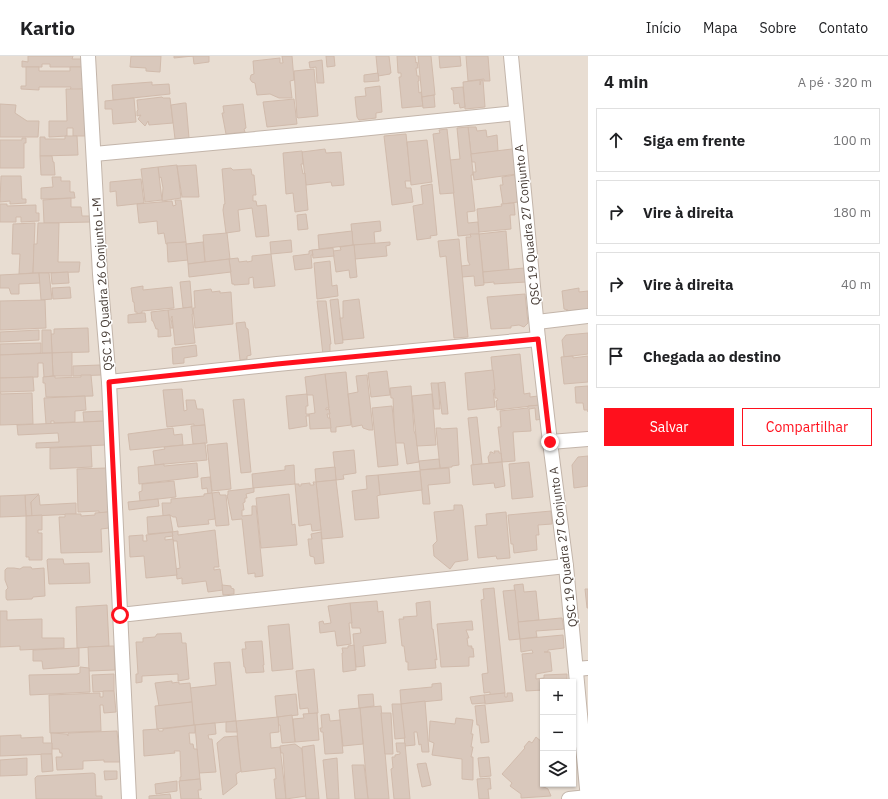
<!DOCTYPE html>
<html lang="pt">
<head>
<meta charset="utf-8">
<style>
  body { margin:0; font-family:"IBM Plex Sans",sans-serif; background:#f6f6f6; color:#202124 }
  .controls { position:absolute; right:12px; bottom:12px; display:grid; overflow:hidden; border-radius:0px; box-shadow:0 1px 3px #0004 }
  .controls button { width:36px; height:36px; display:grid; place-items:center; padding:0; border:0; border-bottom:1px solid #e0e0e0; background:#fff; color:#202124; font:20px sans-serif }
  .stop { position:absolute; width:12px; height:12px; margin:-9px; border:3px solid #ff101d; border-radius:50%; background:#fff }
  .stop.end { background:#ff101d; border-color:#fff; box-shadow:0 1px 4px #0008 }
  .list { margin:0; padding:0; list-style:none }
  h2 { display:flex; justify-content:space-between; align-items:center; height:52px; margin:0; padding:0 16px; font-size:17px }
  h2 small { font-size:13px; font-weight:400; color:#757577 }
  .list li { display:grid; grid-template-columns:26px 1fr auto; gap:12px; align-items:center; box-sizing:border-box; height:64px; margin:0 8px 8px; padding:0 8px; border:1px solid #e0e0e0; border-radius:0px }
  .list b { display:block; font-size:15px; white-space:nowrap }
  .list em { font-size:13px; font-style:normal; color:#757577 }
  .actions { display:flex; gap:8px; padding:12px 16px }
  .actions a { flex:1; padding:9px 0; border:1px solid #ff101d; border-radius:0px; text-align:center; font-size:14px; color:#ff101d }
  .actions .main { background:#ff101d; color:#fff }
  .icon { flex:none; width:22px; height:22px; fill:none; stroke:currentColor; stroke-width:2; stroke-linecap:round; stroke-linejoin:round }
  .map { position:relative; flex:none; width:588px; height:743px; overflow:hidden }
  header { display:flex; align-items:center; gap:24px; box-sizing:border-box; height:56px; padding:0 20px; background:#fff; border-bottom:1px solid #e0e0e0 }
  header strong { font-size:19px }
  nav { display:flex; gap:22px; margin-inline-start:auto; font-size:14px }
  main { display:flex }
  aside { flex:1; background:#fff }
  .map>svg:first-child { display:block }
  .residential { fill:#e8ddd2; fill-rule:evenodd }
  .building { fill:#d9c8bc; stroke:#d1bbac }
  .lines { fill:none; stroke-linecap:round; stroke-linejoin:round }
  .minor-casing { stroke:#c3b5aa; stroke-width:16 }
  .minor { stroke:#fff; stroke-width:14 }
  .route { stroke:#ff101d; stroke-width:5 }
  .labels { text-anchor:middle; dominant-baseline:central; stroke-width:3; stroke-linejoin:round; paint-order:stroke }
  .street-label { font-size:12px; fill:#463b34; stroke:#fff }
</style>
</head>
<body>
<header>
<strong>Kartio</strong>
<nav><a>Início</a><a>Mapa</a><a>Sobre</a><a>Contato</a></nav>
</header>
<main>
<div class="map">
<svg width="588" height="743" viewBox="0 0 588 743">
  <rect width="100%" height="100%" fill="#f4ece5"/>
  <path class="residential" d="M0 0H588V743H0ZM543 626H573V728H543Z"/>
  <g class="building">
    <path d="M28 0H73L72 3H82V11H50V8H42V11H22V5L28 6Z"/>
    <path d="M131 0H161L160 16 146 15V12L130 11Z"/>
    <path d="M174 0H209V6L194 8 193 0 174 2Z"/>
    <path d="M282 0H292L294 24 290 25 292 42H279L270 38 257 39 255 27 252 26 250 23 251 19 254 18 253 5 280 2V7H283Z"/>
    <path d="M326 0H334L335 10 327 11Z"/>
    <path d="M376 0H389L391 17H390V18L378 20Z"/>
    <path d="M397 0H415L416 7 417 6 418 12H416L417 20H419V25H418L419 37 421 36 423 50 402 52 399 21H401V17H398Z"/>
    <path d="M418 0H431L435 39 422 41Z"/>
    <path d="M439 0H460L461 10 440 12Z"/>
    <path d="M466 0H488L490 25H484V23L468 25Z"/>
    <path d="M322 4 324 27H317L316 11 310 12 309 6Z"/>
    <path d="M26 11H39V15H70V11H82L83 33 70 34 71 31H39V34L21 33V30H26Z"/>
    <path d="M314 13 318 60 298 62 297 61 294 15Z"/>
    <path d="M378 17 379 25 364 26V19Z"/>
    <path d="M480 24V29L481 24H483L485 51 465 53 463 26Z"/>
    <path d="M152 26V29L169 28 170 38 113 44 112 29Z"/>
    <path d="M380 30 382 56 376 57V62L359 64 357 61 355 41 366 40 365 32Z"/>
    <path d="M463 31 465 51 460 52 459 47 454 48 453 34H452L451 32Z"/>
    <path d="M66 33H83L85 80H73V72H67V80L49 81V65H67Z"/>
    <path d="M434 39 435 51 423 52 422 41Z"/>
    <path d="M162 41 163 42H170L173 67 149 69 148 65 145 70 138 63 141 59 137 60V55L138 54 137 44Z"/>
    <path d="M134 42 136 66 113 68 112 53H105V45Z"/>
    <path d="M294 43 297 68 267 71 263 46Z"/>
    <path d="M184 47H186L189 82 175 83 171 49Z"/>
    <path d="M0 48 16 49 15 57 27 65H39L38 81H0Z"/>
    <path d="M243 48 246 72 244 73 245 76 226 78 222 57H224L223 50Z"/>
    <path d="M468 71H476L477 75 486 74 487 81 497 79 498 95 471 98Z"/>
    <path d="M468 71 473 116V119H471L475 155 467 156 468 167 478 166 479 178 458 180 450 104 460 103 457 72Z"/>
    <path d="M447 73 454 137 440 138 433 78 440 77 439 74Z"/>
    <path d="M406 78 411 125H405L406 132H411L413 146 392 149 384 80Z"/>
    <path d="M65 80H77L78 99 40 100V81H45V83H65Z"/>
    <path d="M22 82H26V87H24V112H0V84H22Z"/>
    <path d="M427 84 432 126 411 129 407 86Z"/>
    <path d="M325 93 326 97 341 96 344 129 332 130 331 126 306 129 302 96Z"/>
    <path d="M512 93 514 94 517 118 474 124 473 116H476L475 106H472L471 98Z"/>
    <path d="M302 95 303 108H301L303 118 305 117 308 154 295 156 293 137 286 138 283 97Z"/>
    <path d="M40 100H52L53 106H54L55 119H41Z"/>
    <path d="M177 109 181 142 162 145 163 132 161 121 159 122 158 111Z"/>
    <path d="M196 109 199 141H182L177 110Z"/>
    <path d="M158 111 162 144 145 146 141 113Z"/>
    <path d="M231 112 233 114 251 113 252 119H254L256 139H253V145H256L257 150 266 149 269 180 256 181 252 152 238 154 240 175 226 177 223 154 224 148H225L222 113Z"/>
    <path d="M515 119 518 146 503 148 500 129H503L502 121Z"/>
    <path d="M1 120H21L22 143H26V147L10 148V145L0 146Z"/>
    <path d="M52 121H61V125H70V136H74L75 142 41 143V132L53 131Z"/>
    <path d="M141 123 144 147 117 150 116 135 110 136V126Z"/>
    <path d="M432 128 437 179 430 180 431 182 417 184 413 150 423 148 421 130Z"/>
    <path d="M71 142V151H81L82 160H90L91 166 44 167 43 144Z"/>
    <path d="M175 144H181L186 186 166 188 164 177 158 178 157 165 139 167 137 148 172 145 173 150 176 149Z"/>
    <path d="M514 147 515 159H510L511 173 479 176 477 153 502 150 501 148Z"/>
    <path d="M0 148H7V150L36 149V157H39V165L21 166V161H16V166H0Z"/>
    <path d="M306 158 308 173 298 174 297 159Z"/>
    <path d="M380 165 381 175 374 176 375 188 353 189 351 168Z"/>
    <path d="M35 167 33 217 19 218 20 198H12L13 168Z"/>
    <path d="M38 167H59L58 206H80L79 216 33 217 34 188H37Z"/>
    <path d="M352 175 353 189 319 193 318 179Z"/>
    <path d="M506 175 509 214 483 216 479 178Z"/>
    <path d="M227 177 230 203 205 206 203 179Z"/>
    <path d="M470 178H479L484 229 475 230 474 220 462 221 461 210 470 209 468 205 466 181H471Z"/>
    <path d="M459 183 468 281 454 282 446 200 440 201 438 185Z"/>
    <path d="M291 184 292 196 271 198 270 186Z"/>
    <path d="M186 186 188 204 168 206 167 187Z"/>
    <path d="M203 186 205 206 188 208 186 188Z"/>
    <path d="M390 186V189L386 190 387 200 355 203 354 189Z"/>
    <path d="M354 189 357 221 350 222 349 214 336 216 333 195 341 194 340 191Z"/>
    <path d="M333 192 334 200 313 202 312 194Z"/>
    <path d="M312 194 313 199H311L312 212 295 214 293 200 309 198V195Z"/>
    <path d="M271 198 275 230 254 232 253 221 249 222V228L234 229V228H232L229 203 238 202 239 206 247 205V206L252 205V200Z"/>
    <path d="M229 203 231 216 189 221 188 208Z"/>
    <path d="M330 205 332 230 337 229 338 240 317 243 314 207Z"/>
    <path d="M524 212 526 226 494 228V226L484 227 483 216Z"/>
    <path d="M68 216 69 227 52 228 51 217Z"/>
    <path d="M39 217 40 227 19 228V238H11L9 232H0V219Z"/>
    <path d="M39 217H49L52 243 41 244Z"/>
    <path d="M190 225 192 251 183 252 180 226Z"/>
    <path d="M143 230V234L172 231 174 252 142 255V257L137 258V256H135L134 246H133L131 232Z"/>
    <path d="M70 231 71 242 53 243 52 232Z"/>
    <path d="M579 232V236L588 235V253L566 255 568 254 564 253 562 235Z"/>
    <path d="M211 233 212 236 220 235V237L231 236 233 268 195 272 193 252H195L194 235Z"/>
    <path d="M525 238 528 267 524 271 519 269 511 270V272L491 273 487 241Z"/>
    <path d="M338 243 343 287 335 288 330 244Z"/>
    <path d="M359 243 364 282 343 284 340 262H343V245Z"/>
    <path d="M45 244 46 272 0 274V245Z"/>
    <path d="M317 245H326L331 288H330V299H323Z"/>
    <path d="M192 251 193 258H192L195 287 175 289 172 260 171 263 173 272H170L168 254Z"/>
    <path d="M168 254 171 280 158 281V273H156L153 265H152L151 256Z"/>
    <path d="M142 257H145L146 266 128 267V259Z"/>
    <path d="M245 266 246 272 248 273 251 299 247 300V303L240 304 236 267Z"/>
    <path d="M88 272 89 296 52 297 51 278H54V273Z"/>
    <path d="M39 274V284L0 286V276Z"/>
    <path d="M42 274H51L52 297H42Z"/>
    <path d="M588 277V298L564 301 562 284 566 279Z"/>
    <path d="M41 287V297L0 299V288Z"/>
    <path d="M196 289 197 300 184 302V307L173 308 172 292Z"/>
    <path d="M72 296V320H53L52 297Z"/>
    <path d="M52 297 53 320 44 321 43 307H38V321L0 322V299Z"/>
    <path d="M520 298 524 338 530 337V341L538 340 540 349 497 354 496 345 498 344 497 342H495L491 301Z"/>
    <path d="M573 300V302L588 300V326L564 328 561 301Z"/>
    <path d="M100 309 101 319 73 320V310Z"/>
    <path d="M493 314 495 334H493L495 351 468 354 465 317Z"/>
    <path d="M387 315 390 339 371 341 368 317Z"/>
    <path d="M346 316 351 369 336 371V376H331L325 318Z"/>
    <path d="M325 318 329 352H326V354L329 353 330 358H327L328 362H330L331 372 310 373 309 358 315 357 313 339H307L305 321Z"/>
    <path d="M81 319H91L93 340 46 341 45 327H43V321L55 320V322L81 321Z"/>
    <path d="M367 319 373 374H369L363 372 362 369 352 371 348 338 358 336 356 320Z"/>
    <path d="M33 321 34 335 0 336V322Z"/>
    <path d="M445 326 448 358H442L438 327Z"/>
    <path d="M431 327H438L440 353H434Z"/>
    <path d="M411 330 414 375 416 380 419 406 407 408 404 387H395L393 342H391L390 332Z"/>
    <path d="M588 330V356V354H584L583 347H576L575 331Z"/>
    <path d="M182 333 184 355 187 354 186 344H195L197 353H203L205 369 194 370V368L167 371 163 334Z"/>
    <path d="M0 336 1 338 32 337 33 368 0 369Z"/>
    <path d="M307 338 308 350H306V358H309V360H306L307 370 289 373 286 340Z"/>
    <path d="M432 338 436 389 417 390 412 340Z"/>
    <path d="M85 340 86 354 75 355V366L54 367V365H51V368H46L44 342Z"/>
    <path d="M244 343 251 416 241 417 233 344Z"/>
    <path d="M541 349 542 363 536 364 535 352 529 353 531 375 513 376 515 405 502 406 498 371H501L500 355 528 352V350Z"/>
    <path d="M392 350 398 409 378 411 372 352Z"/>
    <path d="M104 355 105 365 84 366 83 356Z"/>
    <path d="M477 361 482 408 473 409 468 362Z"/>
    <path d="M105 365 106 389 36 392V387L59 386 58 377 18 379 17 369Z"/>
    <path d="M205 369 207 387 193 388 191 370Z"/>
    <path d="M173 372 174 379 182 378 183 389 130 394 128 378Z"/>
    <path d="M436 372H441V373L457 372 459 409 452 410V411L440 412Z"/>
    <path d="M205 387 207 404 155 409 153 395 165 393 164 391Z"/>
    <path d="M227 387 231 433 212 435 207 389Z"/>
    <path d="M91 390 92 411 50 413V392Z"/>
    <path d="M354 394 356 417 343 419 344 423 336 424 333 396Z"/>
    <path d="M494 395H499V397H501L502 406 489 407 488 401 490 398V396H492L493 397H495Z"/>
    <path d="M588 400V430L574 432 572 409 578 401Z"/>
    <path d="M439 403 440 412 420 414 419 405Z"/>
    <path d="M502 406 505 430 495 432 494 427 473 429 471 409Z"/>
    <path d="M529 406 533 441 512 443 509 408Z"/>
    <path d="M197 407 198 421 139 428 138 411 164 408V410Z"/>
    <path d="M294 409 295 428 253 432 252 418 285 414V410Z"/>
    <path d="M335 411 336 424 316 426 315 413Z"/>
    <path d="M106 412 108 456 99 457V455L78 456 77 413Z"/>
    <path d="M449 412 450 427 428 429 430 448H423L420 414Z"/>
    <path d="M420 415 422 434 380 439 378 419Z"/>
    <path d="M378 419 380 439 377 440 379 462 355 464 352 435 367 433 366 420Z"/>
    <path d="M210 421 212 437 208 438 207 432 202 433 201 422Z"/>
    <path d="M336 424 343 481 322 483 316 426Z"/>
    <path d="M174 425 176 441 140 445 139 436 142 435V428Z"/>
    <path d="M313 426H316L321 474 312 475 311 468 299 470 295 428H299V430H301V428L310 427V429H314Z"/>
    <path d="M254 432V436L246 438 247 442H245V446L243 447 244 454H242V460L252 459V450H256L263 520 255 521V517L248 518 242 463 232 464 227 439H228V435Z"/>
    <path d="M219 436 220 439H226L229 469 216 470 212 437Z"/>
    <path d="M212 437 215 463 208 464 209 468 178 471 176 461H173L170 459 163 460 162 447H171V443L204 440V438Z"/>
    <path d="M39 438 31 446 32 460H26L25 439Z"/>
    <path d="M289 438 292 469 295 468 297 489 261 492 256 442Z"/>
    <path d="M25 439 26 460 0 461V440Z"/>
    <path d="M38 439H39L40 449 76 447V458L32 460 31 446Z"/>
    <path d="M158 443 159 450 129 454 128 446Z"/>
    <path d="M454 449H462L463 453 468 504 455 506 450 513 434 500 433 489 437 485 434 456 454 454Z"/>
    <path d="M551 455 552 468 538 469 539 479H536L537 494 514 497 513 488H511L508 459Z"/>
    <path d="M108 456 109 472 101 473 102 496 61 497 59 461H65V458H81V460L95 459V457Z"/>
    <path d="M506 456 510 502 497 503 496 500 478 502 475 470 487 469 486 458Z"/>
    <path d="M42 459V474H38V477H42V504H29V501H26V460Z"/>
    <path d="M170 459 173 476 148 478 147 461Z"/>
    <path d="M215 474 219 511H214V514L220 513 223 534 208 536 206 525 182 528V522L177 523 176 513 180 512 177 485H173L172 476 178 475V479Z"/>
    <path d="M172 476 173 480 165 481V484L173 483 177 519 146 522 144 500 130 501 129 480 143 479V485H147L146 479Z"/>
    <path d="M321 476 324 507 315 508 314 501 310 500 308 483H312L311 478Z"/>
    <path d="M48 503H63L64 508 89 507 90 527 49 528 47 504Z"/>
    <path d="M23 511H31L32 513 44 512 45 540 33 541 32 543 7 544 6 542V534L8 532 5 524V514L7 512H14L20 513Z"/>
    <path d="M523 528 524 536 536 535 539 564 518 566 514 529Z"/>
    <path d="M222 529 231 530V532L234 533V538L223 539Z"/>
    <path d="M494 532 505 637 490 639V636L484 637 482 618 488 617 481 544 484 543 483 533Z"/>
    <path d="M585 533H588V552H587Z"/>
    <path d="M515 534 520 583 509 584 503 535Z"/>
    <path d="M377 545 378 556 383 555 386 587 363 590 365 610 356 611 353 578 361 577 360 572H352L350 547Z"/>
    <path d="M430 545 432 573H433L437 604 435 603 436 612 408 614V606H406L404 590H402L399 563H404L403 561 417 560 416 547Z"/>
    <path d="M350 547 352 567H349L351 588 337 590 335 575 320 577 319 566 323 565 324 568 331 567 328 550Z"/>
    <path d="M107 549 109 590 77 592 76 551Z"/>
    <path d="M0 555H7V564L42 563V582H64V592L20 594V590L0 591Z"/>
    <path d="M561 562H562L564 573 536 575 537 581 520 583 518 566Z"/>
    <path d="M472 565 473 574H466L469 582H467L468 590H472L471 592H473L474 601H469V610L441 611 437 568Z"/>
    <path d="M289 568 293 613 272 615 268 570Z"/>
    <path d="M181 577 182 587H186L189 623 178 625V618L142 620V626L136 627V618H138L136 586H143V582L155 581 157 578Z"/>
    <path d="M563 579 564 592 548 594V596H544H550L552 615 536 618V623L544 622V619L567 618V626H543V634L526 635 522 598 533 597 532 594 521 596 520 583Z"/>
    <path d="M262 585 264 609H263L264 616 246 617 245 611H244L242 593H246L245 586Z"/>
    <path d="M354 589 356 614 343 616 342 597H343L342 592H348V590Z"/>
    <path d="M112 590H114L115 614 89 615 88 591Z"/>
    <path d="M79 592V610L43 613 42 605H33V594Z"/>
    <path d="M230 606 236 665 194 669 190 632 216 629 214 607Z"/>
    <path d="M80 611 89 612 90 636 30 639 29 619 77 618 80 617Z"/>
    <path d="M314 613 318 657 309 658 308 652 300 653 296 615Z"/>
    <path d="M114 618V635L93 636 92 619Z"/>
    <path d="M172 625V627L179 626V628L190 627 192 646 159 650 155 627Z"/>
    <path d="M441 627 442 644 401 648 400 634 432 631V628Z"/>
    <path d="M103 635H114L116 656 104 657 103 649H100L101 675 50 677 49 639 100 637V641H103Z"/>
    <path d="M505 637V641H507V637H512L513 645 485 648 484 639Z"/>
    <path d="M296 638 298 659 277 661 275 640Z"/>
    <path d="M373 638 374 650 359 652 358 639Z"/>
    <path d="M484 639 485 647 472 648 470 641Z"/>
    <path d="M425 645 429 696H422L421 688 419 689 417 676H414L415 689 405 690 401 648Z"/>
    <path d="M192 646 194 669 157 673 155 650Z"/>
    <path d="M392 648H401L405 682 395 683Z"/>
    <path d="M485 649 489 686 481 687 479 669H477L475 650Z"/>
    <path d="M381 650 389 743H368L360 652Z"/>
    <path d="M360 652 363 688 343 690 339 654Z"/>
    <path d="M317 657 319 684 295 686 293 663 304 662 303 658Z"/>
    <path d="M381 657H391L393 698H385Z"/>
    <path d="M329 658 330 665 340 664 343 697 325 698 323 676H321L320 672H322L321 659Z"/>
    <path d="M292 659 295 686 282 687 280 669H278V661Z"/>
    <path d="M278 661 279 676 270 677 271 692 280 691 286 743H276L274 723H276L275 712 241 716 236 665Z"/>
    <path d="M456 662 473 664 471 678H473L471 691H473L471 701H473V724L462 723V703L432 699 434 687 429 685 430 665 455 668Z"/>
    <path d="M236 665 237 676H226V666Z"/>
    <path d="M215 667 216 678 208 679 209 683H212L216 716 199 717 195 669Z"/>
    <path d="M195 669V677H189L190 688H193L194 693H197L200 723 180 725V721H181L180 695H174L175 697 144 700 143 674 158 673 159 675H163V673Z"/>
    <path d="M117 675 120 706H104V704L83 705V713L57 714 56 701H62V697H60L59 693H52L51 677 67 678 68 680V677Z"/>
    <path d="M21 679V682L43 681V687H52V698L0 700V680Z"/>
    <path d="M237 680 241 715 236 718 237 728 223 739 217 687 224 681Z"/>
    <path d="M536 681 543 687V722H541L542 730 548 733 551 740 521 742V738L510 730 512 727 502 718 525 692 524 691 529 685 532 687Z"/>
    <path d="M396 687H405L410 743H394L391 713 393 712 392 701H395V699L400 698V696H397Z"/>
    <path d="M295 688 302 693 306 740 286 743 283 697H281L280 690Z"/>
    <path d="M314 689 319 743H306L302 691Z"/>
    <path d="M41 698H52L53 715 42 716Z"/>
    <path d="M489 701 491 720 480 721 478 702Z"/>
    <path d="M27 702V719L0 720V704Z"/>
    <path d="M337 702 339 743H327L323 704Z"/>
    <path d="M426 707 431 729 422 731 417 708Z"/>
    <path d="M352 709H364L368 743H355Z"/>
    <path d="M104 715H117V723L105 724Z"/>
    <path d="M93 717 95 718 96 740H102V743H36L35 722 37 720Z"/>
    <path d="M490 722 491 733H488L489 743H479L477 723Z"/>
    <path d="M200 723 201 734H198L199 743H202H181L179 725Z"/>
    <path d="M177 725V735L156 738 155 728Z"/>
    <path d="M170 738 171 743H149V740Z"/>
  </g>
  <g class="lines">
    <defs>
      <g id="minor">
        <path d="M88 0 100 218 109 326 129 743"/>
        <path d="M511 0 538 283 550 386 566 510 588 743"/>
        <path d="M94 98 341 75 516 57"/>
        <path d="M537 266 588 260"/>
        <path d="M109 326 277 308 538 283"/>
        <path d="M550 386 588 383"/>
        <path d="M120 559 566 510"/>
        <path d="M576 613 588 612"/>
        <path d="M569 743 588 741"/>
      </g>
    </defs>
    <use href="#minor" class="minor-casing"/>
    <use href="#minor" class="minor"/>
  </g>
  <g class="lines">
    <path class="route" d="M120 559 109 326 277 308 538 283 550 386"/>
  </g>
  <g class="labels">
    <g class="street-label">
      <text transform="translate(527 169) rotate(-96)">QSC 19 Quadra 27 Conjunto A</text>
      <text transform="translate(102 228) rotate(-94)">QSC 19 Quadra 26 Conjunto L-M</text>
      <text transform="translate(563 491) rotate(-97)">QSC 19 Quadra 27 Conjunto A</text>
    </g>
  </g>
</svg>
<div class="controls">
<button>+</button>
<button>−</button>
<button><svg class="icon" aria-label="layers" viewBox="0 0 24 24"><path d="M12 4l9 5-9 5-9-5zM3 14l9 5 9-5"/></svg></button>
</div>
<div class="stop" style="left:120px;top:559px"></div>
<div class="stop end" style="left:550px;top:386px"></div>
</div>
<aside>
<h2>4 min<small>A pé · 320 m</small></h2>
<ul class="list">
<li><svg class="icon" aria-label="ahead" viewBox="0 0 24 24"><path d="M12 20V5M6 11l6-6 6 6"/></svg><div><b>Siga em frente</b></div><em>100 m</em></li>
<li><svg class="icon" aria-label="right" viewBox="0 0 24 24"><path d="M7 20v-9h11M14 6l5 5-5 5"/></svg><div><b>Vire à direita</b></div><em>180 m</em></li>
<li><svg class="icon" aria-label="right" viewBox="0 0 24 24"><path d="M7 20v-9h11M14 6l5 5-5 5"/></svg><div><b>Vire à direita</b></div><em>40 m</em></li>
<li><svg class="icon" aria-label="arrive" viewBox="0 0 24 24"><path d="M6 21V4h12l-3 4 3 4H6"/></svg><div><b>Chegada ao destino</b></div></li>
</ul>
<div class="actions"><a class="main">Salvar</a><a>Compartilhar</a></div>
</aside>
</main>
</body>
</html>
